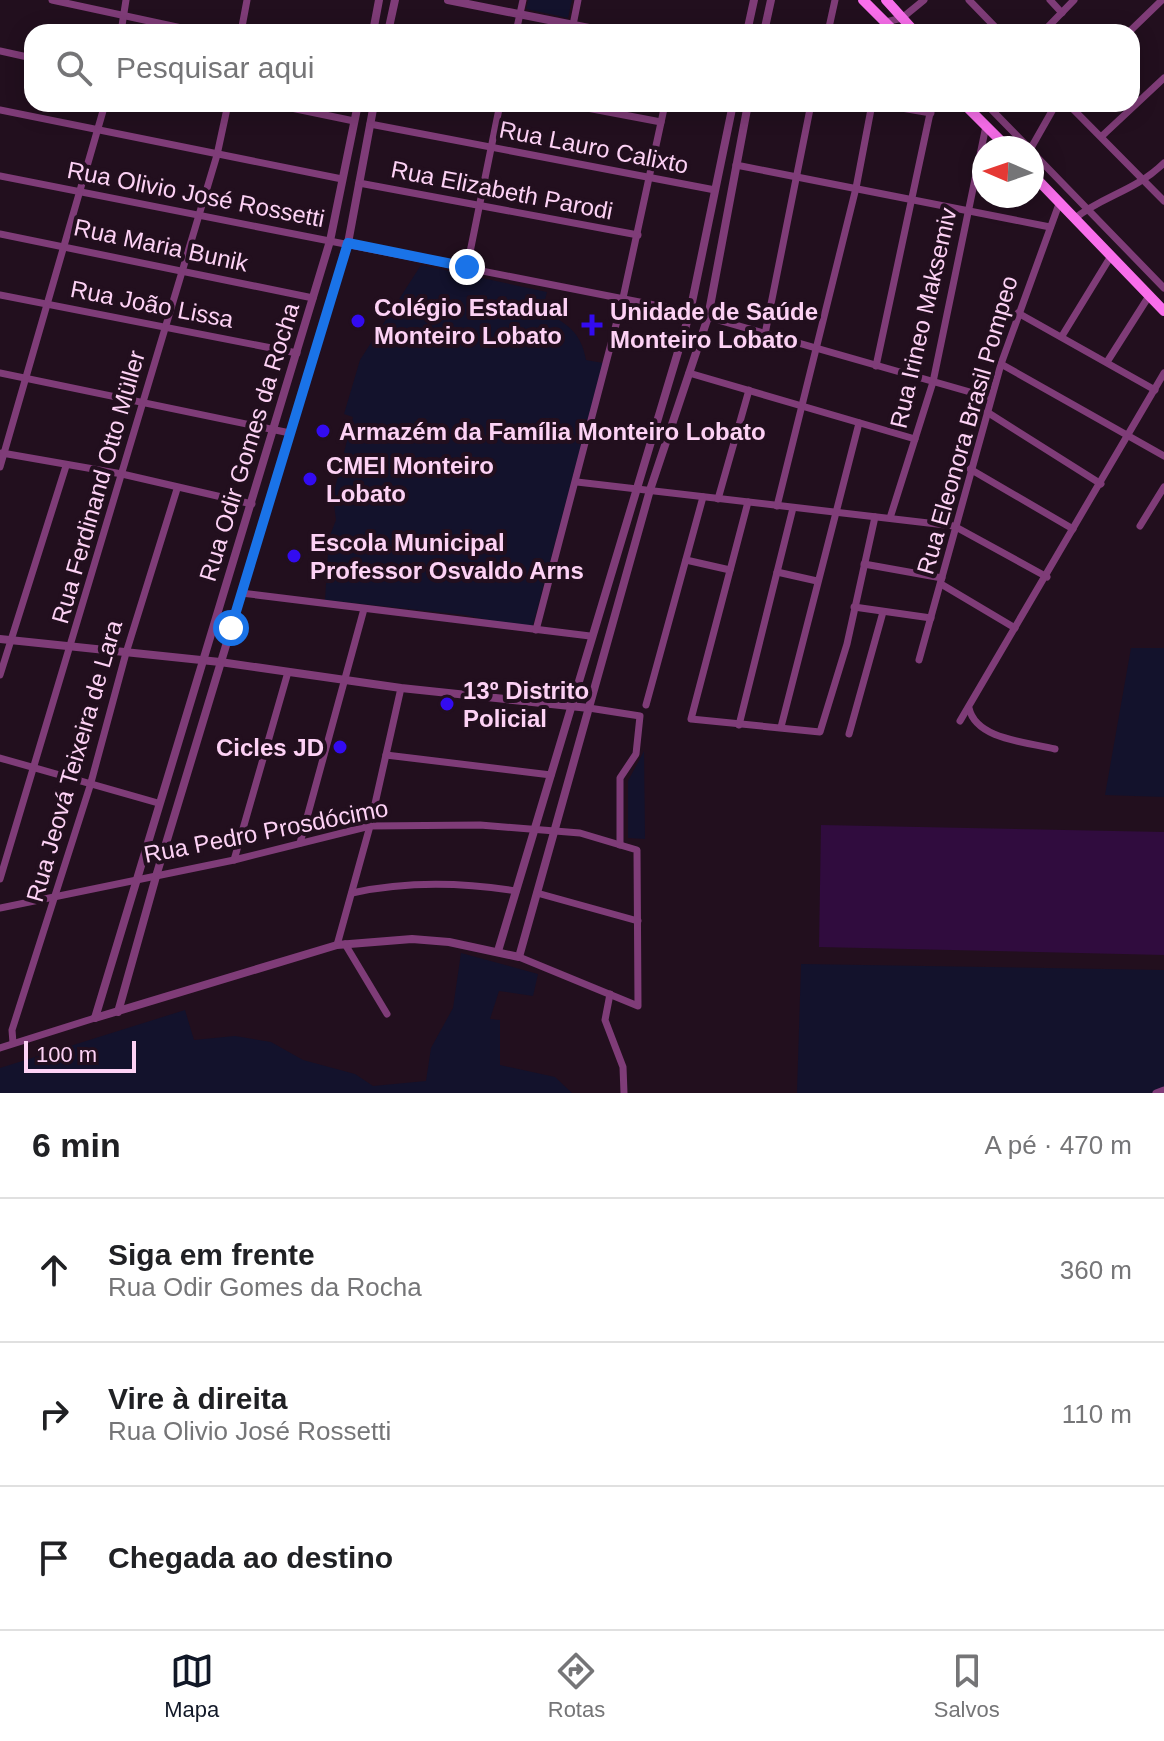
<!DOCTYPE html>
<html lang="pt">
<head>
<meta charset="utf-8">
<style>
  body { margin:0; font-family:Helvetica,sans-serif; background:#f2f2f2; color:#202124 }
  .compass { position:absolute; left:972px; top:136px; width:72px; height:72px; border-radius:50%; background:#fff; box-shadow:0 4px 20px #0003; rotate:272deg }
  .scale { position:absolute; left:24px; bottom:20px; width:112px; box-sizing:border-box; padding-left:8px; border:4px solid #fdd2f5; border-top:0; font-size:22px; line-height:28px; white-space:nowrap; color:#fdd2f5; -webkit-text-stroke:6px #220f1e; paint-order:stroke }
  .stop { position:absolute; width:24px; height:24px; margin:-18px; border:6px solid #1a73e8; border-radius:50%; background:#fff }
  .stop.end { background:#1a73e8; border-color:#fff; box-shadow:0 2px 8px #0008 }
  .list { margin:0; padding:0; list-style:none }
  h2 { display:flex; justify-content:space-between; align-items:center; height:104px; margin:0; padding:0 32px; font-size:34px }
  h2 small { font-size:26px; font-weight:400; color:#757577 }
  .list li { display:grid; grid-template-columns:52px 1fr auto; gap:24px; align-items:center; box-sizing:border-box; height:144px; padding:0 32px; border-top:2px solid #e0e0e0 }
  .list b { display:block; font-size:30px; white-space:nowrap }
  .list p { margin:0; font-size:26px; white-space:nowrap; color:#757577 }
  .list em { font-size:26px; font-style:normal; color:#757577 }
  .icon { flex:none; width:44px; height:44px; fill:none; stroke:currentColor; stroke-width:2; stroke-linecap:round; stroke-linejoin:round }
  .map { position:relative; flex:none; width:1164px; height:1093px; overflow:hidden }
  .search { position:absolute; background:#fff; box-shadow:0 4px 20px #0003; left:24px; right:24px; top:24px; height:88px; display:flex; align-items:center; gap:20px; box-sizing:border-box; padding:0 28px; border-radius:24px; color:#757577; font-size:30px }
  .sheet { height:536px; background:#fff }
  nav { display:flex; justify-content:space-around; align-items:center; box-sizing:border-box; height:112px; border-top:2px solid #e0e0e0; background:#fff; font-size:22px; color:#757577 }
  nav a { display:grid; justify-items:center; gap:4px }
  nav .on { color:#111827 }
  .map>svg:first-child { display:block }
  .green { fill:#13122c }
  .water { fill:#300c3e }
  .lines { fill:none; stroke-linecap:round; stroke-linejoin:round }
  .minor { stroke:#7f3c78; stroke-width:7 }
  .tertiary { stroke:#7f3c78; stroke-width:8 }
  .secondary { stroke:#f96eeb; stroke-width:10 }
  .route { stroke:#1a73e8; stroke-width:10 }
  .poi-dot { fill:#330bf1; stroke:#220f1e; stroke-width:3 }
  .labels { text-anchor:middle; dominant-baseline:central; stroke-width:8; stroke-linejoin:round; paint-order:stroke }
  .street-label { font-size:24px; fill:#fdd2f5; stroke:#220f1e }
  .poi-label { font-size:24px; font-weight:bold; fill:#fdd2f5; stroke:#220f1e; text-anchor:start }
</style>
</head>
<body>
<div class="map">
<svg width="1164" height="1093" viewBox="0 0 1164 1093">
  <rect width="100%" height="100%" fill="#220f1e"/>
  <g class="green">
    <path d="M528 0H572L568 18 526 9Z"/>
    <path d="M421 265 547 292 542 311C567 323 581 332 586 360L603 363 532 629 464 615 325 600 329 538 336 520 333 496 353 417 344 414 360 360Z"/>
    <path d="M1131 648H1164V797L1105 795Z"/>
    <path d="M644 751 645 839 628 838V781Z"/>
    <path d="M461 953 538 974 533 996 499 991 490 1019 500 1020V1065L555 1077 572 1093H0V1068L185 1010 194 1040 235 1036 271 1042 303 1060 355 1074 373 1086 426 1081 431 1048 453 1008Z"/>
    <path d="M801 964 1164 970V1093H797Z"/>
  </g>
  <path class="water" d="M821 825 1164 832V955L819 947Z"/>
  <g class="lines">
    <g class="minor">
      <path d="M52 0 200 32"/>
      <path d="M969 0 1000 32"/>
      <path d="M1050 0 1062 13"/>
      <path d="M886 22 902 18 924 0"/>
      <path d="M573 25 578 0"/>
      <path d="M121 32 126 0"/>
      <path d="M241 32 247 0"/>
      <path d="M516 32 523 0"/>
      <path d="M828 32 835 0"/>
      <path d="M1043 32 1074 0"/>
      <path d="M1129 32 1162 0"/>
      <path d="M0 51 32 58"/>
      <path d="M272 104 354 121"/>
      <path d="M566 104 661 122"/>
      <path d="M878 104 931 113"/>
      <path d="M986 104 1029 148"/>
      <path d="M1068 104 1164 201"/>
      <path d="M0 110 342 179"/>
      <path d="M370 124 715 190"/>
      <path d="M1102 136 1164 78"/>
      <path d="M1031 148 1056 104"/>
      <path d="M1032 152 1164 288"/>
      <path d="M736 165 1050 227"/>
      <path d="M0 176 690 312 991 398"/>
      <path d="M359 183 638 235"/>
      <path d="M1074 219C1104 195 1134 192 1164 163"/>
      <path d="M0 234 313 298"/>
      <path d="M467 267 500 104"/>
      <path d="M0 295 297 353"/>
      <path d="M1018 313 1155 390"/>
      <path d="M765 334 811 104"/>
      <path d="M1062 336 1111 256"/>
      <path d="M1107 362 1149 296"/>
      <path d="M1001 364 1164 456"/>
      <path d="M876 366 932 104"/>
      <path d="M0 373 290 433"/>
      <path d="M689 373 915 439"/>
      <path d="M987 412 1101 484"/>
      <path d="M2 453 122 474 252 504"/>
      <path d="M0 467 105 104"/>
      <path d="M970 469 1073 529"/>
      <path d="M577 482 954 526 1047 577"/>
      <path d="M718 499 749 390"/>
      <path d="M748 502 691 719 820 732 847 644 875 517"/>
      <path d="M777 506 856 188 872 104"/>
      <path d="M890 518 933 382 986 126"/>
      <path d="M1140 526 1164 487"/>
      <path d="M686 560 730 570"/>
      <path d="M864 564 942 578"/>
      <path d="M777 572 817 581"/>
      <path d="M941 584 1015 628"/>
      <path d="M241 593 590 636"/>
      <path d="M854 607 931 618"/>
      <path d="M536 630 623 298 665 104"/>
      <path d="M919 660 1001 364 1059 204"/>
      <path d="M0 675 66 466"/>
      <path d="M646 705 703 497"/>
      <path d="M589 708 640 716 636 754 620 778V845"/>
      <path d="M969 708C976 740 1028 742 1055 749"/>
      <path d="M960 721 1164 373"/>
      <path d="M739 725 793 508"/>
      <path d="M781 727 859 423"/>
      <path d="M849 734 883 612"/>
      <path d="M386 755 551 775"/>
      <path d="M0 758 158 803"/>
      <path d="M300 843 364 609"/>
      <path d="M234 860 288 672"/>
      <path d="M0 879 217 155 228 104"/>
      <path d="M352 893C407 881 460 882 516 891"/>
      <path d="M537 893 638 921"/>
      <path d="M0 908 234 860 370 826 480 825 580 833 637 850 638 1006 519 957"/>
      <path d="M345 944 387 1014"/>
      <path d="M337 945 370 826 401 688"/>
      <path d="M610 994 605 1020 623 1067 624 1093"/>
      <path d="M13 1043 12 1030 90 786 126 653 177 489"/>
      <path d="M0 1048 95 1018"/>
      <path d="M1156 1093 1164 1090"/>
    </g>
    <g class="tertiary">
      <path d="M448 0 609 32"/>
      <path d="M373 32 379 0"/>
      <path d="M388 32 395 0"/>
      <path d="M747 32 754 0"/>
      <path d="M764 32 771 0"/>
      <path d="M0 639 220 662 401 688 589 708"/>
      <path d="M498 951 690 312 733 104"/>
      <path d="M118 1012 157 873 348 243 374 104"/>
      <path d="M95 1018 337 945 412 939 449 942 519 957 650 490 708 317 748 104"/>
      <path d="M95 1018 330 241 358 104"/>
    </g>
    <g class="secondary">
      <path d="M863 0 895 32"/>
      <path d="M886 0 915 32"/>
      <path d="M964 104 1008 148"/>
      <path d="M1032 174 1164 311"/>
    </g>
  </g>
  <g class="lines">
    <path class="route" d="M231 628 348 243 467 267"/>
  </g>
  <g class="poi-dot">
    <circle cx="358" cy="321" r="8"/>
    <path d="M588 313h8v8h8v8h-8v8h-8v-8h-8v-8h8z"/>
    <circle cx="323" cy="431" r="8"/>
    <circle cx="310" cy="479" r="8"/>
    <circle cx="294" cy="556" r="8"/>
    <circle cx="447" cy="704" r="8"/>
    <circle cx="340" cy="747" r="8"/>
  </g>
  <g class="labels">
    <g class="street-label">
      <text transform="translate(594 147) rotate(11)">Rua Lauro Calixto</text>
      <text transform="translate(502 190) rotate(11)">Rua Elizabeth Parodi</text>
      <text transform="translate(196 194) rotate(11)">Rua Olivio José Rossetti</text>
      <text transform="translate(161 245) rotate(12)">Rua Maria Bunik</text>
      <text transform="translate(152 304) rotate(11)">Rua João Lissa</text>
      <text transform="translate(923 318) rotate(-77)">Rua Irineo Maksemiv</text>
      <text transform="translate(967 425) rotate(-74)">Rua Eleonora Brasil Pompeo</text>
      <text transform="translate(249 442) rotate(-73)">Rua Odir Gomes da Rocha</text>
      <text transform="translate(98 487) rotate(-74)">Rua Ferdinand Otto Müller</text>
      <text transform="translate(74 761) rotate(-74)">Rua Jeová Teixeira de Lara</text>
      <text transform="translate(266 831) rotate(-11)">Rua Pedro Prosdócimo</text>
    </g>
    <g class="poi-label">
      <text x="374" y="307">Colégio Estadual<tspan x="374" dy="28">Monteiro Lobato</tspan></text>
      <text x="610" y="311">Unidade de Saúde<tspan x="610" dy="28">Monteiro Lobato</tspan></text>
      <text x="339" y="431">Armazém da Família Monteiro Lobato</text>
      <text x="326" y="465">CMEI Monteiro<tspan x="326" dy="28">Lobato</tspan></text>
      <text x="310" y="542">Escola Municipal<tspan x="310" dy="28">Professor Osvaldo Arns</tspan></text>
      <text x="463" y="690">13º Distrito<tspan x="463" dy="28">Policial</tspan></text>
      <text x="324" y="747" text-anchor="end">Cicles JD</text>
    </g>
  </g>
</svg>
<svg class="compass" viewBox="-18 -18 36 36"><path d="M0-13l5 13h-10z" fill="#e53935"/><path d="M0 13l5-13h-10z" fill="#757577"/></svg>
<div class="scale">100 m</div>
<div class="stop" style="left:231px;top:628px"></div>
<div class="stop end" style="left:467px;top:267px"></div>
<div class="search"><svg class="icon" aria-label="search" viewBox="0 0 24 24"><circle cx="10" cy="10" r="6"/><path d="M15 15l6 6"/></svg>Pesquisar aqui</div>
</div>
<section class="sheet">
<h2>6 min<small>A pé · 470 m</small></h2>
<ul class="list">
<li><svg class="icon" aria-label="ahead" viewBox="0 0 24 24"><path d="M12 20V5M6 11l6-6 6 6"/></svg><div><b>Siga em frente</b><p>Rua Odir Gomes da Rocha</p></div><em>360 m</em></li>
<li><svg class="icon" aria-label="right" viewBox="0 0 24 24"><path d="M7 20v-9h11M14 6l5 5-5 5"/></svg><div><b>Vire à direita</b><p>Rua Olivio José Rossetti</p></div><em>110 m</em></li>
<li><svg class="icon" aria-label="arrive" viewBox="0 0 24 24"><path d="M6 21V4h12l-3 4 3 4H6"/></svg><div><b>Chegada ao destino</b></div></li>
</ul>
</section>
<nav>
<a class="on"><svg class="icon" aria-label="map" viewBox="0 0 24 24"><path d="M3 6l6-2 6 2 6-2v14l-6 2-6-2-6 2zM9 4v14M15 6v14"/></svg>Mapa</a>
<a><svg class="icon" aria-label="directions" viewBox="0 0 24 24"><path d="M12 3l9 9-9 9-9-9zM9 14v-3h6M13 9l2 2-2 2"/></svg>Rotas</a>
<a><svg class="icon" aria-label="saved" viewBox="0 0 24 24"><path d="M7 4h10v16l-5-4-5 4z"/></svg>Salvos</a>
</nav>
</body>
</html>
